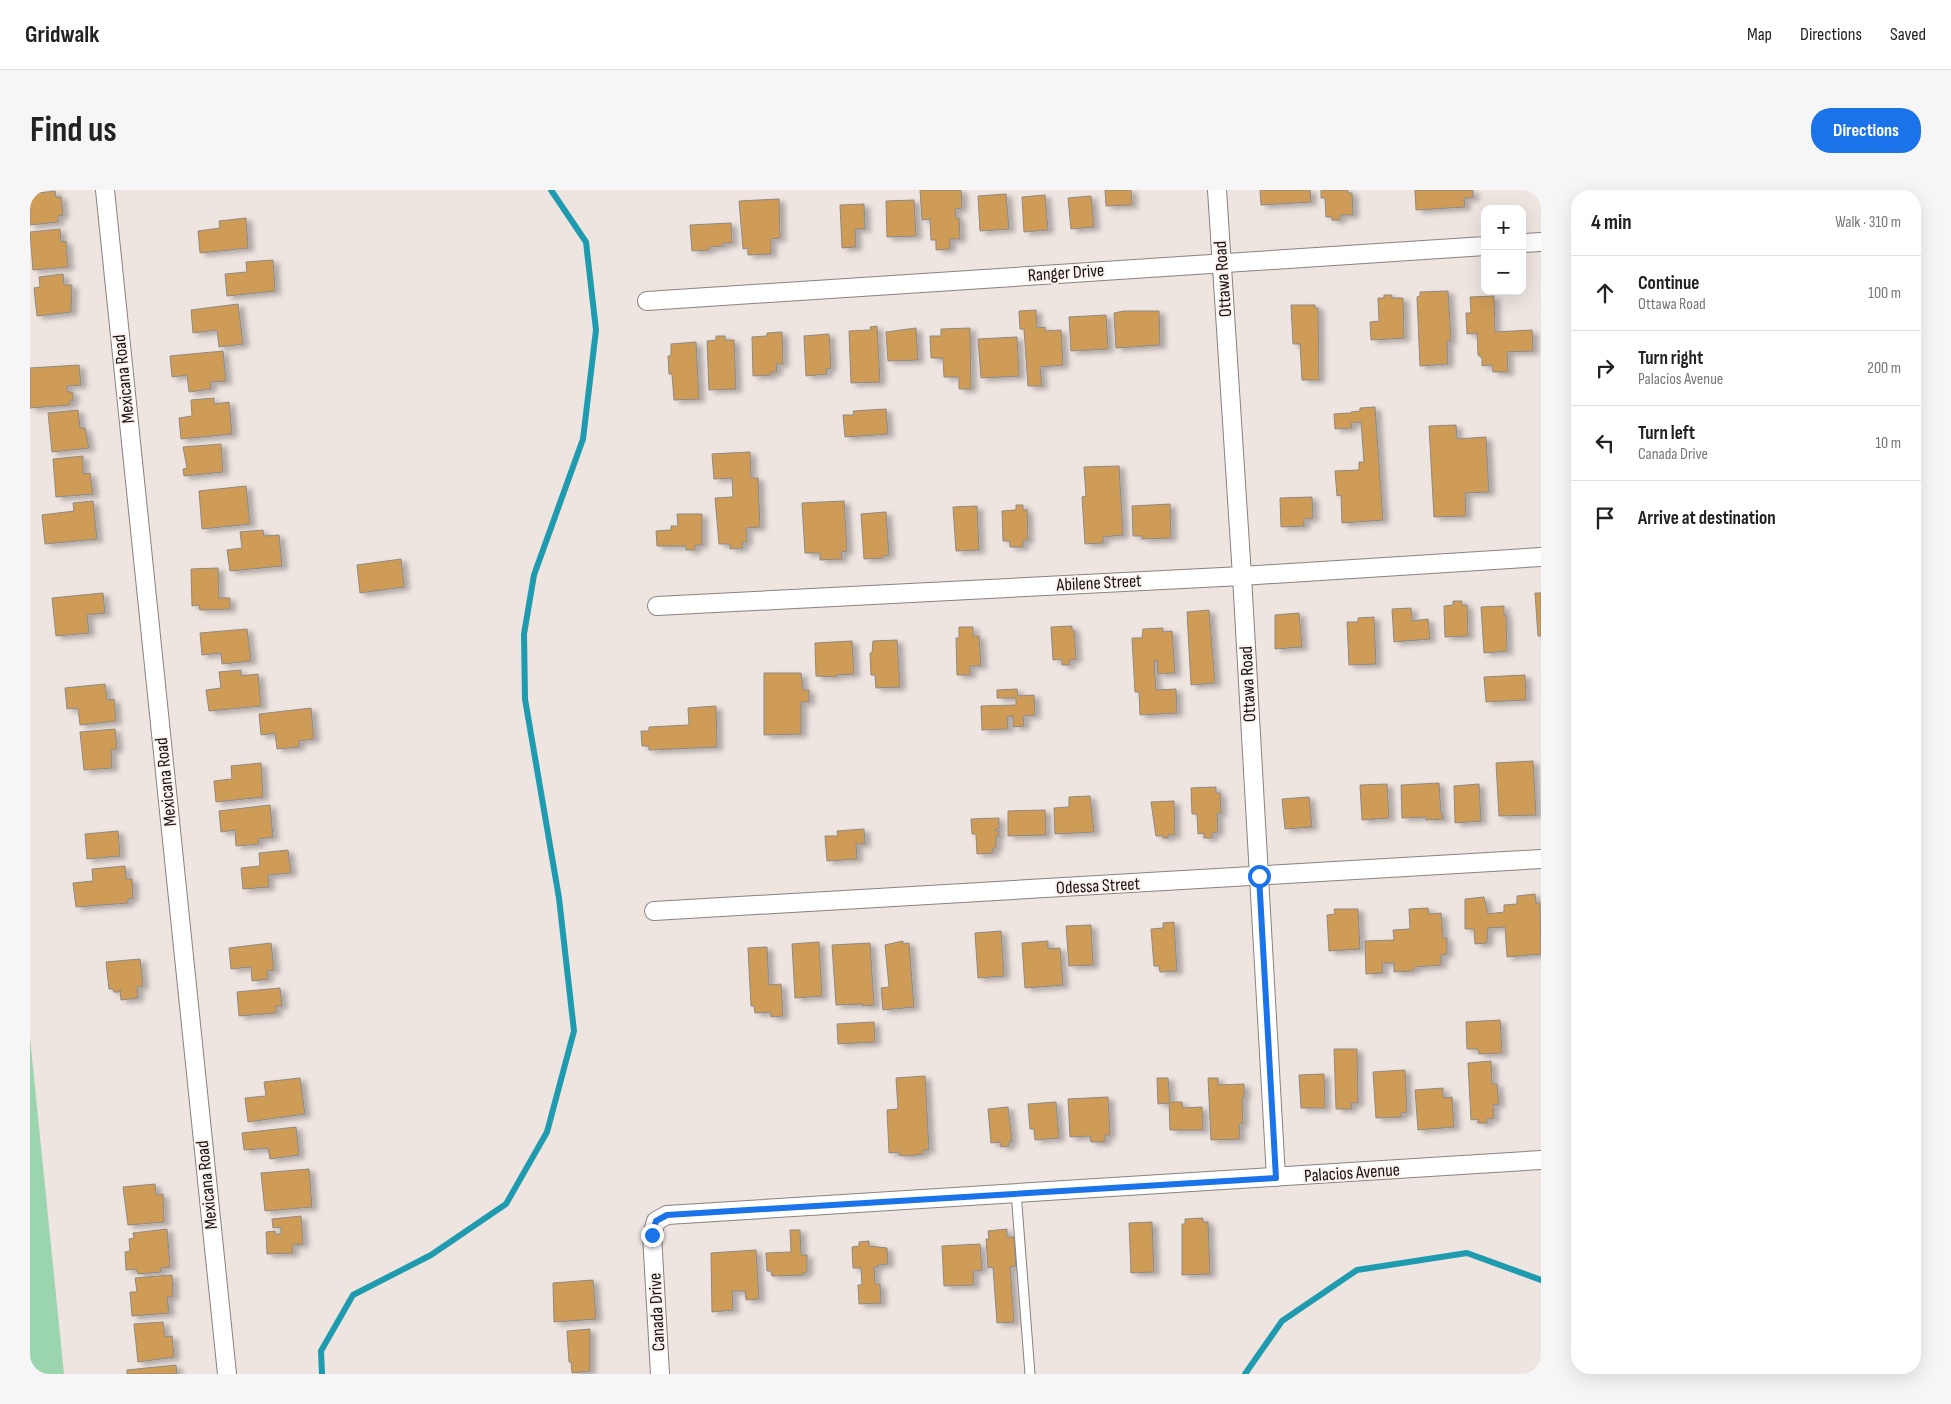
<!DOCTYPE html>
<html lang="en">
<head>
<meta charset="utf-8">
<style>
  body { margin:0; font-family:"Sofia Sans Condensed",sans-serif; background:#f6f6f6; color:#222 }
  .controls { position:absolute; right:15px; top:15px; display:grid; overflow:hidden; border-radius:10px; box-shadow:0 5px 20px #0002 }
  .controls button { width:45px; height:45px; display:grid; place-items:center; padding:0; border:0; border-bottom:1px solid #e0e0e0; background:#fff; color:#222; font:25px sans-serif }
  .stop { position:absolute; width:15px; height:15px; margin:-11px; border:4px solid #1a73e8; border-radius:50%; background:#fff }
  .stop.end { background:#1a73e8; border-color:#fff; box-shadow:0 1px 5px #0008 }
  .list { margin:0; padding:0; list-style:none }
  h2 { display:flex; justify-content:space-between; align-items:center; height:65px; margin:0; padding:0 20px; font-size:21px }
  h2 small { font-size:16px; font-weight:400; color:#767676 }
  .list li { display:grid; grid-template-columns:32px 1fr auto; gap:15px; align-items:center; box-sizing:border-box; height:75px; padding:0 20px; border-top:1px solid #e0e0e0 }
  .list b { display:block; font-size:19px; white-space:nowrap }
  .list p { margin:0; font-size:16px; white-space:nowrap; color:#767676 }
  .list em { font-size:16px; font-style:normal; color:#767676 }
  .icon { flex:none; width:28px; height:28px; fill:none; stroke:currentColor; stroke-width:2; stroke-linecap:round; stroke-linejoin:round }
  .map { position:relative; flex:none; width:1511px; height:1184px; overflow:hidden; border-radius:20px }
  header { display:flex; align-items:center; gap:30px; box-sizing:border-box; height:70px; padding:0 25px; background:#fff; border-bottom:1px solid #e0e0e0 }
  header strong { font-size:24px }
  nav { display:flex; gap:28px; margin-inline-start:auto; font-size:18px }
  .intro { display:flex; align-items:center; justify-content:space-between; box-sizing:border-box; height:120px; padding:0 30px }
  h1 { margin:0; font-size:35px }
  .button { padding:12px 22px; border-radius:20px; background:#1a73e8; color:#fff; font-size:18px; font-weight:700 }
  main { display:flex; gap:30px; padding:0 30px }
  aside { flex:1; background:#fff; border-radius:20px; box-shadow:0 5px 20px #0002 }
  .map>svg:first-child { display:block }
  .green { fill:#9ad5af }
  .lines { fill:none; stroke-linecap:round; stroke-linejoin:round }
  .stream { stroke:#1f9bb0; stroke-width:6 }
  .building { fill:#cf9c59; stroke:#8f8982; filter:url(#shadow) }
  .lane-casing { stroke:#8a827d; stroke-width:11 }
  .street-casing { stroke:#8a827d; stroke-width:20 }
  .lane { stroke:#fff; stroke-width:9 }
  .street { stroke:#fff; stroke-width:18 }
  .route { stroke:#1a73e8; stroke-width:6 }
  .labels { text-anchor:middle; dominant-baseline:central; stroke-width:4; stroke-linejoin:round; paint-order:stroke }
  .street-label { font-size:18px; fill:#161211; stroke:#fbf2ed }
</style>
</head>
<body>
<header>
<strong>Gridwalk</strong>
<nav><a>Map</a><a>Directions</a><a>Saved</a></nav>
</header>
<div class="intro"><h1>Find us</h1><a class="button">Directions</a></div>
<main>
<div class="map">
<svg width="1511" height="1184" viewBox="0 0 1511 1184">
  <defs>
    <filter id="shadow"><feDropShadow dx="5.5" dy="3" stdDeviation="2.5" flood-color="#0004"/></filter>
  </defs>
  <rect width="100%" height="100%" fill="#eee4e0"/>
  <path class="green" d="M0 848 34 1184H0Z"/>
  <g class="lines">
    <g class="stream">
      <path d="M292 1184 291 1161 323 1105 401 1065 476 1014 517 942 544 841 529 708 495 509 494 444 504 385 553 249 566 140 556 52 521 0"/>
      <path d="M1215 1184 1252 1131 1327 1080 1437 1063 1511 1090"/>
    </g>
  </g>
  <g class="building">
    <path d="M890 0H931L932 18 925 19 926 28H929L930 49H920V59L906 60V50H901L900 29 892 30Z"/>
    <path d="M1075 0H1101L1102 15 1076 16Z"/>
    <path d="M1230 0H1280L1281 12 1231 15Z"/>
    <path d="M1291 0H1318V3H1322L1323 25H1310V30H1302V27H1296L1295 8H1291Z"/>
    <path d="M1385 0H1443V8H1434L1435 17 1386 20Z"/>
    <path d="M25 1 26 7H31L33 25 28 26V32L0 35V4Z"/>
    <path d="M976 4 979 39 950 41 948 6Z"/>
    <path d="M1015 5 1018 40 994 42 992 7Z"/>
    <path d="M1061 6 1064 37 1041 39 1038 8Z"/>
    <path d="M749 9 750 48 741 49V64L718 65V58L713 59 709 11Z"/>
    <path d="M884 10 886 46 857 47 856 11Z"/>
    <path d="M834 14 835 39H825L826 57 812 58 810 15Z"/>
    <path d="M216 28 218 58 170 63 168 41 190 38 189 31Z"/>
    <path d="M701 33 702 53H693V56L679 57V60L662 61 660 35Z"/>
    <path d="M30 39 31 52 36 51 38 77 3 80 0 42Z"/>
    <path d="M243 70 245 101 197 106 195 84 217 82 216 72Z"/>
    <path d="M33 84 34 95H42L41 122 7 126 4 98 10 97 9 87Z"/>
    <path d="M1418 101 1421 151H1417L1418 174 1390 176 1387 107 1390 106V102Z"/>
    <path d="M1354 105H1362V108H1373L1374 148 1341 150 1340 132 1349 131 1348 108H1354Z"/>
    <path d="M1464 106 1465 142 1502 140 1503 161 1477 162 1478 182H1463L1462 175 1452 176V168L1448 165 1447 143 1437 144 1436 123H1441L1440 107Z"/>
    <path d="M208 114 213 154 189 157 187 140 163 143 161 120Z"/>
    <path d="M1261 115H1285V118H1288L1289 190H1272L1270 154H1263Z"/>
    <path d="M1006 120 1007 138 1015 137V141L1031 140 1033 175 1010 177 1012 196H998L994 139H990L989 121Z"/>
    <path d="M1094 121H1129L1130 155 1086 158 1084 123Z"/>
    <path d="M1076 125 1078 159 1041 161 1039 127Z"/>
    <path d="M847 136 850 192 821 193 819 141 841 140 840 137Z"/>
    <path d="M886 138 888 170 858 171 856 142Z"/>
    <path d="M940 138 941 199H929V187H914L913 168H901L900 146H911V139Z"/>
    <path d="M752 142 753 174H746L747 182H741V185L723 186 722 147 737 146V143Z"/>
    <path d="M799 144 801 178 796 179 797 184 776 186 774 146Z"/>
    <path d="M686 146H695V150H704L706 199 679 200 677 151 686 150Z"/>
    <path d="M987 147 989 186 951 188 948 149Z"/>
    <path d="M666 152 669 209 644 210 642 184H639L638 166H641V154Z"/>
    <path d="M193 161 196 191 180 192 181 199 159 202 157 185 142 187 140 166Z"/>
    <path d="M49 175 51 195 37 196V201L43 203V211H40V215L0 218V178Z"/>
    <path d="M184 208V214L199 212 202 244 151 249 149 228 162 226 161 210Z"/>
    <path d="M1345 217 1353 330 1312 333 1311 305 1307 306 1305 281 1329 280V272H1334L1331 232 1321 233 1322 238 1305 239 1304 224 1321 223V222L1330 221V218Z"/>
    <path d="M856 219 858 244 815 247 813 225H824L823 221Z"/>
    <path d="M48 220 50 238H55L59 258 22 262 18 223Z"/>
    <path d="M1426 235 1427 249 1456 247 1459 302 1435 303 1436 326 1404 327 1399 236Z"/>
    <path d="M191 254 193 282 154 286 153 279 157 278 153 257Z"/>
    <path d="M720 262 721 288H728L730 337 716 338 717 352H712L713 358 700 359V354H689L685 308 703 307 702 288 684 289 682 264Z"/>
    <path d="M53 266V284L60 283 63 304 26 307 23 269Z"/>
    <path d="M1089 276 1093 345 1073 347V353L1055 354 1052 307 1056 306 1054 277Z"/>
    <path d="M216 296 220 334 172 339 169 301Z"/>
    <path d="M1282 307 1283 328 1274 329V336L1251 337 1250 308Z"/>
    <path d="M63 311 67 349 15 354 12 325 44 321 43 313Z"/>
    <path d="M814 311 817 361 811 362 812 369 790 370V363H775L772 313Z"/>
    <path d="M1140 314 1141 348 1112 349V346H1103L1102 316Z"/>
    <path d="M986 315H993V320H997L998 350H993V357H980V351H973L972 321 986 320Z"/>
    <path d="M947 316 949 360 926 361 923 317Z"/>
    <path d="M856 322 859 365 853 366V368L834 369 831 324Z"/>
    <path d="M647 324H672V355H665V360H656V356H627L626 341 641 340V336H648Z"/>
    <path d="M233 340 234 346 249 345 252 376 200 381 197 360 212 358 210 342Z"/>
    <path d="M371 369 374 397 330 403 327 375Z"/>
    <path d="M188 378 189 408H200V419L170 420 169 415 162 416 161 379Z"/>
    <path d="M73 403 75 423 57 425 59 443 26 446 22 408Z"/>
    <path d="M1505 403H1511V446H1508Z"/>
    <path d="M1423 411H1432V415H1437L1438 446 1415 447 1414 416 1423 415Z"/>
    <path d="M1474 416V425H1476L1477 461 1454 463 1451 417Z"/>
    <path d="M1381 418 1382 431 1398 429 1400 449 1364 452 1362 419Z"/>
    <path d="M1179 420 1185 493 1161 495 1157 422Z"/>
    <path d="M1269 423 1272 457 1245 459V425Z"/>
    <path d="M1344 427 1346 474 1319 475 1317 432H1328V428Z"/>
    <path d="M1042 436V440H1044L1046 469 1039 470 1040 475H1032V469L1023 470 1021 437Z"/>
    <path d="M929 437H943V446H949L951 476H940V485H927L926 448H929Z"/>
    <path d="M1133 438V442L1142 441 1145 483 1128 484 1127 470 1124 471 1126 500 1146 499 1147 523 1110 525 1109 502H1105L1102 448H1112L1113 439Z"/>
    <path d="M217 439 221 471 192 474 191 463 172 465 170 443Z"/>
    <path d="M867 450 870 497 846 498 845 485H841L840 463H842L843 451Z"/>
    <path d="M822 451 824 484 806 485V487L786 486 785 453Z"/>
    <path d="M211 480V486L228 484 231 516 179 521 176 500 191 498 189 482Z"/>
    <path d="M734 483H771L773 500H779V512H771V544L734 545Z"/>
    <path d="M1495 485 1496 510 1456 512 1454 487Z"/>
    <path d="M75 494 77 510 84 509 86 531 50 535 48 518 37 519 35 498Z"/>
    <path d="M987 499 988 506 1004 505 1005 525 993 526 994 536 983 537V526L977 527 978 539 952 540 951 516 986 515V508H967V500Z"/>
    <path d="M686 516 687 557 619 560V556H612L611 541H619V537L659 535 658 518Z"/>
    <path d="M281 518 284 549 269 551V557L247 559 245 543 231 545 229 524Z"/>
    <path d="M85 539 87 559 81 560 82 578 54 580 50 542Z"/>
    <path d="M1503 571 1506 625 1469 626 1466 573Z"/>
    <path d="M231 573 233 607 186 612 184 591 202 589 201 576Z"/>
    <path d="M1409 593 1411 624H1413V629L1396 630V627L1372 628 1371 595Z"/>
    <path d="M1357 594 1359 628 1332 630 1330 595Z"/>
    <path d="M1449 594 1451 631 1425 633 1424 596Z"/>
    <path d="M1186 597V603H1190L1191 623 1187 624 1188 642 1182 643V648H1174V643L1168 644 1167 624H1162L1161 598Z"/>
    <path d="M1060 606 1064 642 1025 644 1024 618 1039 617V607Z"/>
    <path d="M1279 607 1282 637 1255 639 1252 609Z"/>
    <path d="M1144 611 1145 645H1138V648H1133V646H1126L1121 612Z"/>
    <path d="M240 615 243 647 228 649 229 654 206 656 205 640 191 642 189 621Z"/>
    <path d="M1015 620 1016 645 978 646V621Z"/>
    <path d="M969 628V639H965L966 641H969V646H966V658H963V663L947 664 946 644H942L941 629Z"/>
    <path d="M834 639 835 654H826L827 669 797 671 795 646H808L807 641Z"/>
    <path d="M88 641 90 666 57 669 55 644Z"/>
    <path d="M258 660 261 683 238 685 239 697 213 699 211 678 230 676 229 663Z"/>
    <path d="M95 676 96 689H102L103 708 98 709V713L46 717 43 693 63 691 62 679Z"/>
    <path d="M1505 704 1506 713H1510L1511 764 1477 767 1475 737 1458 738 1457 753 1445 754 1444 739H1435V709L1454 707 1458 724 1474 722V715L1487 714V706Z"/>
    <path d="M1398 718 1399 724 1411 723 1413 748H1417V764L1411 765V775L1386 777 1382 781 1364 782V773H1352L1353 783 1336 784 1335 751 1364 750 1363 740 1380 739 1379 719Z"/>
    <path d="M1304 719H1328L1330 759 1299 761 1297 725 1305 724Z"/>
    <path d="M1144 732 1147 781 1130 782 1129 776H1124L1121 739 1133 738V733Z"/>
    <path d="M1061 735 1063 775 1039 776 1036 736Z"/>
    <path d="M971 741 974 786 948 788 945 743Z"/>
    <path d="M873 751V754L879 753 884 817 853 820 851 798 859 797 855 755Z"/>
    <path d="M1018 751V759L1030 758 1033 795 995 798 992 753Z"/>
    <path d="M789 752 792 806 765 808 762 754Z"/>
    <path d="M241 753 244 780 237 781 238 789 222 791 221 777 201 779 199 758Z"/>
    <path d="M840 753 844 815 833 816V814L806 815 802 755Z"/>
    <path d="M737 757 739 795 751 794 753 826 741 827V822L725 823 724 816H721L718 758Z"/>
    <path d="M110 769 113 796 107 797 108 808 91 810 90 799 89 802H84L83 799H79L76 772Z"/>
    <path d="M250 798 252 816H246V823L209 826 207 802Z"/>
    <path d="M1470 830 1472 863 1449 864 1448 859H1437L1436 832Z"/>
    <path d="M844 832 845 852 808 854 807 834Z"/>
    <path d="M1304 859H1327L1328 913H1321L1322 919H1306Z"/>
    <path d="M1461 871 1462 894H1467L1469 914 1463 915 1464 928 1457 929V933H1448V929L1441 930 1438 873Z"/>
    <path d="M1375 880 1377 922 1371 923V927L1346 928 1343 882Z"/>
    <path d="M1294 884 1295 918H1271L1269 885Z"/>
    <path d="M895 886 899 960H893V964L877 966 869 965V962L859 963 857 920 868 919 866 888Z"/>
    <path d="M270 888 275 924 218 932 215 908 236 906 234 892Z"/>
    <path d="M1127 888H1138L1140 912H1152L1153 918 1172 917 1173 940H1140L1139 913 1128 914Z"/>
    <path d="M1178 888H1188V895L1214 894V907L1212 908 1213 933 1209 934 1210 949 1181 950Z"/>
    <path d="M1413 898V908L1422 907 1424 937 1388 940 1385 900Z"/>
    <path d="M1078 907 1080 945H1075V952H1061L1060 946 1040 947 1038 909Z"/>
    <path d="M1026 912 1029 948 1005 950 1004 939H1000L998 914Z"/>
    <path d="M978 917 982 951 979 952V956L971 957 970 952 961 953 958 919Z"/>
    <path d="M266 937 269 965 240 969 238 958 214 960 212 943Z"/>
    <path d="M279 979 282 1017 235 1021 231 983Z"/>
    <path d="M125 994 126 1005 133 1004 134 1032 98 1035 93 997Z"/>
    <path d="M271 1026 273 1054 262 1055 263 1063 237 1064 236 1042 245 1041 246 1045 251 1043V1037L243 1038 242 1029Z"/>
    <path d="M1173 1028V1032H1178L1180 1084 1152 1085V1034H1155V1029Z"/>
    <path d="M1122 1032 1124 1082 1101 1083 1099 1033Z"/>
    <path d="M137 1039 140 1077 131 1078V1082L108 1084 106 1079 96 1080 95 1062 100 1061 99 1049 104 1048 103 1043Z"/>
    <path d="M977 1039V1047H984L986 1076 980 1077 984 1132 967 1133 963 1077 958 1078 956 1049H959L958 1041Z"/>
    <path d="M760 1040H770L771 1065H777V1082L773 1083V1085L742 1086 741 1081H737L736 1063 761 1062Z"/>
    <path d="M839 1051V1056L857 1058 858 1074 848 1075V1077H844L845 1094H850L851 1113 829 1114 828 1095H832L831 1078H823L822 1057 829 1056V1052Z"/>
    <path d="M950 1054 952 1080 943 1081 944 1095 914 1096 912 1056Z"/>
    <path d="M726 1060 729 1109 716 1110 715 1101H702L703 1120 682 1122 681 1063Z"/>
    <path d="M142 1085 143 1107H137L139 1123 102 1126 100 1102H107L105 1088Z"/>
    <path d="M563 1090 566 1129 524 1132 523 1093Z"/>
    <path d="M133 1132 135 1147 142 1146 144 1167 108 1172 104 1134Z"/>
    <path d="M560 1139V1181L542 1183 541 1172H539L537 1141Z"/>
    <path d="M146 1175 147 1184H97V1180Z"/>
  </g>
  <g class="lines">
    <defs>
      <path id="lane" d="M986 1002 1000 1184"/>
      <g id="street">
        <path d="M75 0 197 1184"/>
        <path d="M1187 0 1212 386 1246 987"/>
        <path d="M1492 53 1511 52"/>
        <path d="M617 111 1455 56"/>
        <path d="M627 416 1212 386 1511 367"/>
        <path d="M624 721 1511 669"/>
        <path d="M630 1184 622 1045 626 1031 637 1025 1511 970"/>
      </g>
    </defs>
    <use href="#lane" class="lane-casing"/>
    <use href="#street" class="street-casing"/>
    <use href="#lane" class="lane"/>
    <use href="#street" class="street"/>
  </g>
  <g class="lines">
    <path class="route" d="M622 1045 626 1031 637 1025 1246 988 1229 686"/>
  </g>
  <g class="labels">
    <g class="street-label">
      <text transform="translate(1036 83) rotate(-4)">Ranger Drive</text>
      <text transform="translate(1193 89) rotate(-94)">Ottawa Road</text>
      <text transform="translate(94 189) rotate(-96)">Mexicana Road</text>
      <text transform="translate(1069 393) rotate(-3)">Abilene Street</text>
      <text transform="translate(1218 494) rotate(-93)">Ottawa Road</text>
      <text transform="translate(136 592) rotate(-96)">Mexicana Road</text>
      <text transform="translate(1068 696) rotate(-3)">Odessa Street</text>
      <text transform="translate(1322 983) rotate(-4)">Palacios Avenue</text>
      <text transform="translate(177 995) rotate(-96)">Mexicana Road</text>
      <text transform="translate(627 1122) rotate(-93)">Canada Drive</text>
    </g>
  </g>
</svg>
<div class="controls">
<button>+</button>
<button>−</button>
</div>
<div class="stop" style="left:1229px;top:686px"></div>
<div class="stop end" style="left:622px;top:1045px"></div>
</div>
<aside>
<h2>4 min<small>Walk · 310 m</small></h2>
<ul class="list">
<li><svg class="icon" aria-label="ahead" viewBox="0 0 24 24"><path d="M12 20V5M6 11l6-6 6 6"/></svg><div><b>Continue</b><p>Ottawa Road</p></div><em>100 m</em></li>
<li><svg class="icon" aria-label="right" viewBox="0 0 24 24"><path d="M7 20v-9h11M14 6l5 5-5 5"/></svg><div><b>Turn right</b><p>Palacios Avenue</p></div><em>200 m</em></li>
<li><svg class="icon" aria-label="left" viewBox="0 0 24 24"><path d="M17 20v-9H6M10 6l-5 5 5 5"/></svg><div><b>Turn left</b><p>Canada Drive</p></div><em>10 m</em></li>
<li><svg class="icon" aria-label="arrive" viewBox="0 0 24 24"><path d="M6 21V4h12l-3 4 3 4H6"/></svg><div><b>Arrive at destination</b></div></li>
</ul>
</aside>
</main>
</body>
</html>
